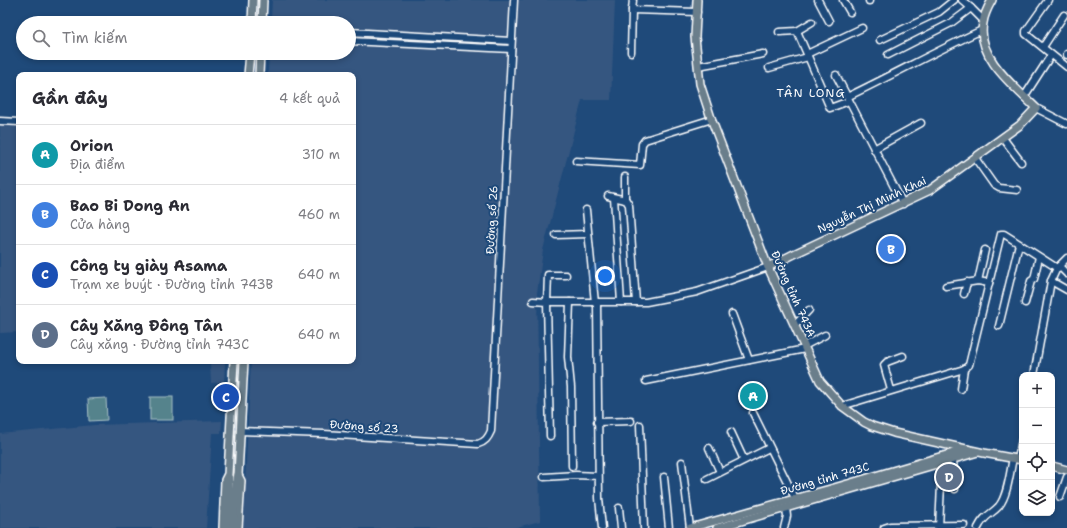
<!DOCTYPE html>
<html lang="vi">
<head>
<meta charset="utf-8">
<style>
  body { margin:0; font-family:"Shantell Sans",sans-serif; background:#f2f2f3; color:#2b2b33 }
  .controls { position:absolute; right:12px; bottom:12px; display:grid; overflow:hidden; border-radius:8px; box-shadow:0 2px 6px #0003 }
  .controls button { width:36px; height:36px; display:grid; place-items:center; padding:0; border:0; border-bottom:1px solid #e1e1e2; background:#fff; color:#2b2b33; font:20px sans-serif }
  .you { position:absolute; left:605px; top:276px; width:14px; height:14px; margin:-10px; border:3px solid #fff; border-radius:50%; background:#1a73e8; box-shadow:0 0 0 6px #1a73e833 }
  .badge { display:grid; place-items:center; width:26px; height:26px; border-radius:50%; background:#ea580c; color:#fff; font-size:13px; font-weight:700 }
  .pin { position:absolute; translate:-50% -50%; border:2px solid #fff; box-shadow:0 1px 4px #0006 }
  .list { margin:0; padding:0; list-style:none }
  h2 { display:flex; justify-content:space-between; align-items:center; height:52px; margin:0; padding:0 16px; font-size:17px }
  h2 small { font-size:13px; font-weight:400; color:#7c7c81 }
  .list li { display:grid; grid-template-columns:26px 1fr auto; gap:12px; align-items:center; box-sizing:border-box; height:60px; padding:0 16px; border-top:1px solid #e1e1e2 }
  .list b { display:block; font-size:15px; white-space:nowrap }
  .list p { margin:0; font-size:13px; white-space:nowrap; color:#7c7c81 }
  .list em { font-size:13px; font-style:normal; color:#7c7c81 }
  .icon { flex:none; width:22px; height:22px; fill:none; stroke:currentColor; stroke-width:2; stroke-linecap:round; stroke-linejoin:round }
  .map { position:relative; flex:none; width:1067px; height:528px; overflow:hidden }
  .search { position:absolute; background:#fff; box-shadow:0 2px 6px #0003; left:16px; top:16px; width:340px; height:44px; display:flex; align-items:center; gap:10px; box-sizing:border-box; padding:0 14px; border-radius:22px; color:#7c7c81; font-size:15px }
  .panel { position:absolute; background:#fff; box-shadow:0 2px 6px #0003; left:16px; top:72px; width:340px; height:292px; border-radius:8px }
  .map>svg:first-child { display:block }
  .built { fill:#365780 }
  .green { fill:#55838c; stroke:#aac1c6 }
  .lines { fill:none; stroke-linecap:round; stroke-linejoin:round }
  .minor-casing { stroke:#fff; stroke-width:9 }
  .major-casing { stroke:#fff; stroke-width:10 }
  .minor { stroke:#1f4a7a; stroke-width:6 }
  .major { stroke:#6b7e8b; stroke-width:7 }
  .labels { text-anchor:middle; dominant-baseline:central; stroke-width:4; stroke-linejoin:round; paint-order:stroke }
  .street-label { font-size:11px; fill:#fff; stroke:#1f4a7a }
  .neighbourhood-label { font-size:12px; letter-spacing:1px; fill:#fff; stroke:#1f4a7a }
</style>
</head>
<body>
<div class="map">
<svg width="1067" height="528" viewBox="0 0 1067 528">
  <rect width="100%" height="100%" fill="#1f4a7a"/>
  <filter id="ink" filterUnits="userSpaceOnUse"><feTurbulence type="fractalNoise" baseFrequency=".025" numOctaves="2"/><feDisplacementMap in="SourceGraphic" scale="8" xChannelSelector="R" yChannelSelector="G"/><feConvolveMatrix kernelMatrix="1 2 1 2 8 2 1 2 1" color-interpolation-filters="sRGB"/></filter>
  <g filter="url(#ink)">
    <g class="built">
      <path d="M272 0H615L611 100H582L543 250 537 293 540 521 513 528H243L251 361H353V75H268L269 53H349V23H271Z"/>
      <path d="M0 124 19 125V332L0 333Z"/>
      <path d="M210 361H225L224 382 211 383Z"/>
      <path d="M222 421 221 433H212L206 528H0V434L95 425Z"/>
    </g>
    <g class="green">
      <rect x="150" y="397" width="23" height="23"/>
      <path d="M106 398 107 420 89 421 88 399Z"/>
    </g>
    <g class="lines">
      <defs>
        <g id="minor">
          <path d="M633 0 632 10 697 12"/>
          <path d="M818 0 829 21"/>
          <path d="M843 0 850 12"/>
          <path d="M869 0V1"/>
          <path d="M962 0 971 8"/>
          <path d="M1048 0 1026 31V34L1067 67"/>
          <path d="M797 31 812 22"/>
          <path d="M349 32 511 41"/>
          <path d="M779 32 797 31 807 54"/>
          <path d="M880 40 939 12 954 0"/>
          <path d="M349 41 511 49"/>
          <path d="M1043 47 1064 15"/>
          <path d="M631 52 632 10"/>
          <path d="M1067 54V55"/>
          <path d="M888 55 951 23 971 8 983 20"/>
          <path d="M698 66 763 54"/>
          <path d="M769 68 808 57"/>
          <path d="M836 75 903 204"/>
          <path d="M847 97C893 75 936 51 982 30"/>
          <path d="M1024 97 1051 55"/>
          <path d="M849 101 830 108 807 54 862 28"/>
          <path d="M1036 108 1067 124"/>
          <path d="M0 121 19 122"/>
          <path d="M1003 138 1021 162"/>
          <path d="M874 149 921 123"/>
          <path d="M975 158 994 185 999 188 1017 190"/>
          <path d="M576 161 640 165 642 144 645 140 712 119"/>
          <path d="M608 196 626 200 629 205 636 302"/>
          <path d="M614 198 621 302"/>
          <path d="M625 200V177"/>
          <path d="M586 210 595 303"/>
          <path d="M556 235 588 234"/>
          <path d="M1059 266 1067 274"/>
          <path d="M978 281 985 250"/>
          <path d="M1051 281 1067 290"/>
          <path d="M946 286 978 281 989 283"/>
          <path d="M964 294 967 282"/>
          <path d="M533 301 547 302 548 275H566"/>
          <path d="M570 302 568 357 571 387 572 466"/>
          <path d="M597 303 599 498 602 528"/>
          <path d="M1025 303 1031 281 1034 279 1039 257"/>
          <path d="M732 314 749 360"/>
          <path d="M795 325 809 310"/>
          <path d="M999 326 1019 244"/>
          <path d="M804 346 825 335"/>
          <path d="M1034 375 1051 281 1057 268 1067 258"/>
          <path d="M646 381 805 349"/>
          <path d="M961 389 964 369"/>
          <path d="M891 390 884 365 887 362 903 356"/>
          <path d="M842 406 964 369 969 365 1001 234H1004L1057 268"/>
          <path d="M753 413 795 498"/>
          <path d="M597 422 631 421"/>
          <path d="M640 425 644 528"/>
          <path d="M240 431 324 434 478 444C485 442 488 438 491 431L514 0"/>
          <path d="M731 432 744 460"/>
          <path d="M550 436 547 302H646L697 292 768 267"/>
          <path d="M709 448 720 472"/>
          <path d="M953 459 955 489"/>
          <path d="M1018 459 1022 440"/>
          <path d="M682 462 690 528"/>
          <path d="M544 477 576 475 598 476"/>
          <path d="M664 477 669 528"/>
          <path d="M707 479 769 448"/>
          <path d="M1060 497 1067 477"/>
          <path d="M619 508 621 528"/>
          <path d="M784 528 787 516 786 508"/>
          <path d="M884 528 890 526 964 525"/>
          <path d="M939 528 942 462"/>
          <path d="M978 528C984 515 991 515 999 506 1008 495 1010 471 1013 458"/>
        </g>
        <g id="major">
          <path d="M697 0 695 37 700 84 712 121 768 267 820 381 842 406 864 422 872 426 894 433 984 453 1022 460"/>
          <path d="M252 23 253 0"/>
          <path d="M262 23 263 0"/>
          <path d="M248 75 250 53"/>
          <path d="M259 75 260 53"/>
          <path d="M768 267 796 253 930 190 1020 125 1036 108C1014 86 976 57 983 23 984 14 988 7 992 0"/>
          <path d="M1052 466 1067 470"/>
          <path d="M238 475 241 481 238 528"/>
          <path d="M223 528 225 480 228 474 234 361"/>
          <path d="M228 528 229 478"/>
          <path d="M233 528 236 481 238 475 244 361"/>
          <path d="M690 528 834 488 967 449"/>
          <path d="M717 528 978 452"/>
        </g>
      </defs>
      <use href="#minor" class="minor-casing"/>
      <use href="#major" class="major-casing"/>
      <use href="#minor" class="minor"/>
      <use href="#major" class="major"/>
    </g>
  </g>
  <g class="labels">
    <g class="street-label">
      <text transform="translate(872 205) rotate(-25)">Nguyễn Thị Minh Khai</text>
      <text transform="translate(492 220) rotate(-87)">Đường số 26</text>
      <text transform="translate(793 294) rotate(66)">Đường tỉnh 743A</text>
      <text transform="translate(364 427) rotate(4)">Đường số 23</text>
      <text transform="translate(825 479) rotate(-16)">Đường tỉnh 743C</text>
    </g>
    <g class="neighbourhood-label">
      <text x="811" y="93">TÂN LONG</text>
    </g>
  </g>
</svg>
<div class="controls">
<button>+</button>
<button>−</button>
<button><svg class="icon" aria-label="locate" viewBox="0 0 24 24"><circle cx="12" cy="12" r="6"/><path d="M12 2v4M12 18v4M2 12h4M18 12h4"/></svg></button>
<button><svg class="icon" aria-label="layers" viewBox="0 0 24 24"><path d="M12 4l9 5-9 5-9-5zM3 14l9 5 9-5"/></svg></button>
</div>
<div class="you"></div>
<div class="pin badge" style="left:753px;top:396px;background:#0f9aa8">A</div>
<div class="pin badge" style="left:891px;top:249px;background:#3f7fe0">B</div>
<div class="pin badge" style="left:226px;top:397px;background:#1a4fb4">C</div>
<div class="pin badge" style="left:949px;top:477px;background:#5c6f8a">D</div>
<div class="search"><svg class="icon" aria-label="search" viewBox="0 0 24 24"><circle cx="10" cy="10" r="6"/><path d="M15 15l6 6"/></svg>Tìm kiếm</div>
<section class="panel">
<h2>Gần đây<small>4 kết quả</small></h2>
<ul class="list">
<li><span class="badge" style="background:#0f9aa8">A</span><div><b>Orion</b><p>Địa điểm</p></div><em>310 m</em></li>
<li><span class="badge" style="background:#3f7fe0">B</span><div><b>Bao Bi Dong An</b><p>Cửa hàng</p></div><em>460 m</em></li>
<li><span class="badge" style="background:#1a4fb4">C</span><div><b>Công ty giày Asama</b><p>Trạm xe buýt · Đường tỉnh 743B</p></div><em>640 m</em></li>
<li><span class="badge" style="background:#5c6f8a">D</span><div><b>Cây Xăng Đông Tân</b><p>Cây xăng · Đường tỉnh 743C</p></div><em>640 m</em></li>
</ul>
</section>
</div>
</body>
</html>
